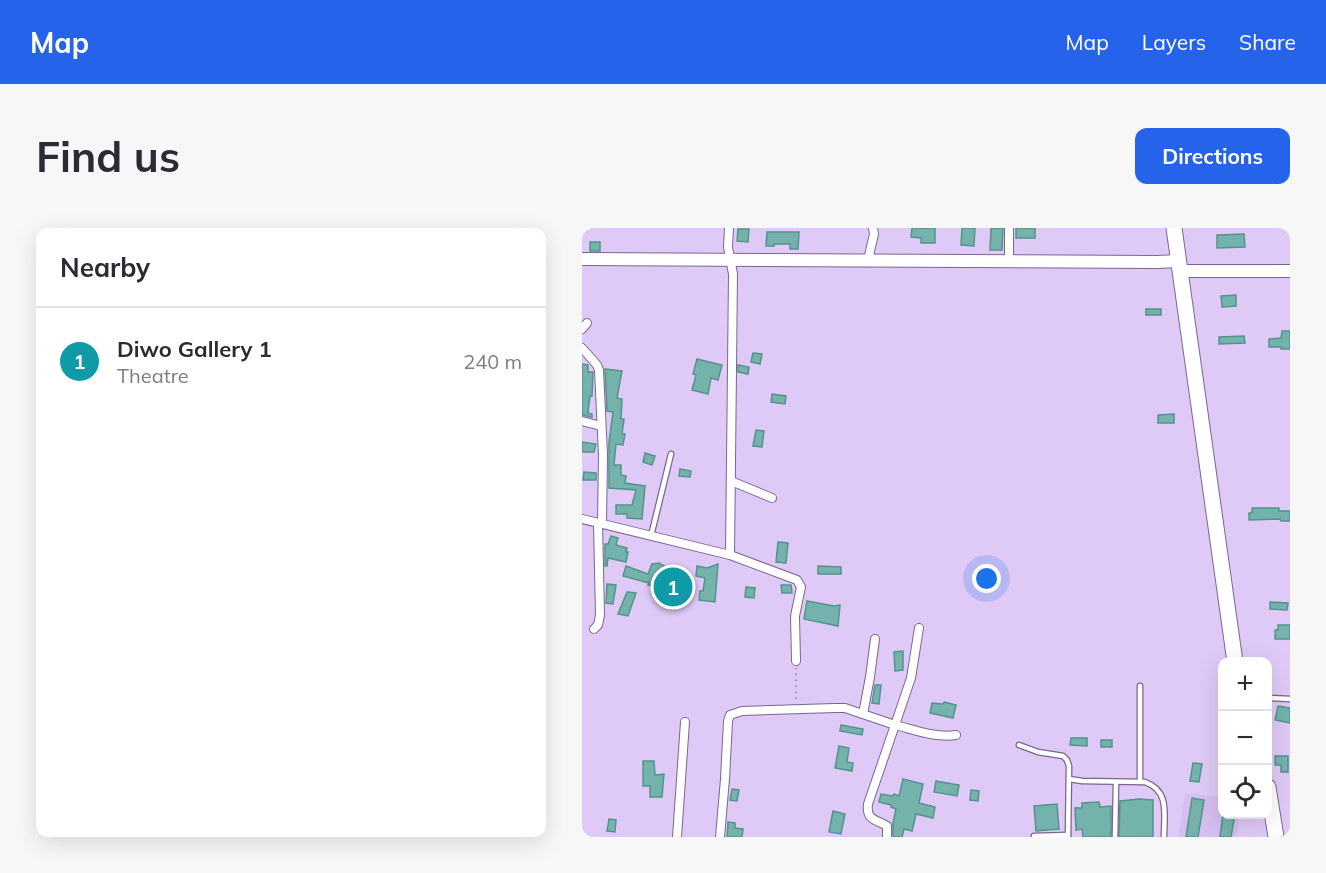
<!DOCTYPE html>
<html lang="en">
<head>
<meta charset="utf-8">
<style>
  body { margin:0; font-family:Mulish,sans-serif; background:#f7f7f7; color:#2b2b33 }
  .controls { position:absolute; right:18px; bottom:18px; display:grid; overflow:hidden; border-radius:12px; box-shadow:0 6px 24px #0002 }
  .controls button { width:54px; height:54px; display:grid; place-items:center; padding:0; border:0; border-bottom:2px solid #e1e1e2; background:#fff; color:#2b2b33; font:30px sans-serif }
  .you { position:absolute; left:405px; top:351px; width:21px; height:21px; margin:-15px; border:4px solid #fff; border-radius:50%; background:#1a73e8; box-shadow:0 0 0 9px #1a73e833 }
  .badge { display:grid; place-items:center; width:39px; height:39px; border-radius:50%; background:#2563eb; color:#fff; font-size:20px; font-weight:700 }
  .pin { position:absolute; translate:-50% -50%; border:3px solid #fff; box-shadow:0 2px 6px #0006 }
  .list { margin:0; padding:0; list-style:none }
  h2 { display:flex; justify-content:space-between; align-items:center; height:78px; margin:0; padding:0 24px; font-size:26px }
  h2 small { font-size:20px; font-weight:400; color:#7c7c81 }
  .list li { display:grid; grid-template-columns:39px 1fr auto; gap:18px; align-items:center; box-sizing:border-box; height:108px; padding:0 24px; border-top:2px solid #e1e1e2 }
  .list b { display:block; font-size:22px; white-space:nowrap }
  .list p { margin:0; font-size:20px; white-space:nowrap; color:#7c7c81 }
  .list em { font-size:20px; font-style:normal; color:#7c7c81 }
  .icon { flex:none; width:33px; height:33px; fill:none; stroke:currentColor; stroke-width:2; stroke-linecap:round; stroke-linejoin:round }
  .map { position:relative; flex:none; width:708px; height:609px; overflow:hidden; border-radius:12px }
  header { display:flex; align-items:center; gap:36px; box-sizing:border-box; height:84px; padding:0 30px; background:#2563eb; color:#fff }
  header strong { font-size:28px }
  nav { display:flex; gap:33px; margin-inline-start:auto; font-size:21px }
  .intro { display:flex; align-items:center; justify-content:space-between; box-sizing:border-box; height:144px; padding:0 36px }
  h1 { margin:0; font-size:42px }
  .button { padding:15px 27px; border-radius:12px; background:#2563eb; color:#fff; font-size:21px; font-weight:700 }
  main { display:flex; gap:36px; padding:0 36px }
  aside { flex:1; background:#fff; border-radius:12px; box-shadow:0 6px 24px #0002 }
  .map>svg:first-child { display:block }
  .built { fill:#d6bef1 }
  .building { fill:#74b3ac; stroke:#54938c; stroke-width:1.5 }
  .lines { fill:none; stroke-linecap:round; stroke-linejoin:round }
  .lane-casing { stroke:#79668e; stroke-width:7 }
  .street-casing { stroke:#79668e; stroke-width:10 }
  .secondary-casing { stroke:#79668e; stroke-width:14 }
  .highway-casing { stroke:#79668e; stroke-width:17 }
  .path { stroke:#897b9a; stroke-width:1.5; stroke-dasharray:1.5 4.5; stroke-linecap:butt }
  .lane { stroke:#fff; stroke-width:4.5 }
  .street { stroke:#fff; stroke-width:8 }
  .secondary { stroke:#fff; stroke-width:12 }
  .highway { stroke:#fff; stroke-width:15 }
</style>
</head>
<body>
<header>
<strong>Map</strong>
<nav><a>Map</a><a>Layers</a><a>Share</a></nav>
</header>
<div class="intro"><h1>Find us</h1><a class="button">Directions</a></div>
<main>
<aside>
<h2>Nearby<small></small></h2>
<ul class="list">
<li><span class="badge" style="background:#0f9aa8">1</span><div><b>Diwo Gallery 1</b><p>Theatre</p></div><em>240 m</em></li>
</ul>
</aside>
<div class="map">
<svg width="708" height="609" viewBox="0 0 708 609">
  <rect width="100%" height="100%" fill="#dfcaf7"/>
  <path class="built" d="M603 565 640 569V586L658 587 654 609H596Z"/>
  <g class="building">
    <path d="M330 0H353V15H339V10L329 9Z"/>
    <path d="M380 0H393L392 18 379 17Z"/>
    <path d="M409 0H421L420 22H408Z"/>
    <rect x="434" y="0" width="19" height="10"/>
    <path d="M156 1H167L166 14 155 13Z"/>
    <path d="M185 4H217L216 21H208V16H192V18H184Z"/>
    <path d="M662 6 663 19 635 20V7Z"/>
    <rect x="8" y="14" width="10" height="9"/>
    <path d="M654 67V78L640 79 639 68Z"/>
    <rect x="564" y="81" width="15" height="6"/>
    <path d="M700 103H708V121H699V119H687V111L699 110Z"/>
    <path d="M662 108 663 115 637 116V109Z"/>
    <path d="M171 125 180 126 178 136 169 134Z"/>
    <path d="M115 131 140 137 136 152 129 150 126 166 110 162 114 147 111 146Z"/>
    <path d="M0 136 6 137V144H11L10 168H8L6 185 10 186V189L0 187Z"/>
    <path d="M156 137 167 139 166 146 156 144Z"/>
    <path d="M23 141 40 143 35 170 40 171 39 191H42L40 206H43L41 217 34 216 32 237H39V247L44 248 43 255 63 258 60 291 45 290V286H34V277H50L54 262 27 260V214L31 184 25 183Z"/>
    <path d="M190 166 204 168 203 176 189 174Z"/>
    <path d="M592 186V195H576V187Z"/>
    <path d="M174 202 182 203 180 219 171 218Z"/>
    <path d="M0 214 14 216 12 224H0Z"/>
    <path d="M63 225 73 228 70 237 61 234Z"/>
    <path d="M98 241 109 243 108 249 97 248Z"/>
    <path d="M2 244 14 245V252H1Z"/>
    <path d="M670 280H697V283H708V293H699L698 291 667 292V285H670Z"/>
    <path d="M29 308 36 310 34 317 45 320 44 324H46L44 334 26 330 25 338H23V316H26Z"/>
    <path d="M196 314 206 315 204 335 194 334Z"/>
    <path d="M77 335 84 339 82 346 99 353 96 379 84 376V368L77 365 79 360 66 357 67 355 41 348 44 338 66 346 70 336Z"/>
    <path d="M136 336 133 374 117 372 118 363H121L123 350 114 348 115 338 125 340Z"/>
    <path d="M236 338 259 339V346H236Z"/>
    <path d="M25 356 34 357 31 376 24 375Z"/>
    <path d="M199 357H209L210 365H200Z"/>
    <path d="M164 359 173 360 172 370 163 369Z"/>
    <path d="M45 364 54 365 46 388 36 386Z"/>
    <path d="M225 373 252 378 258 377 256 398 222 391Z"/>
    <path d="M688 374 706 375 705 382 688 381Z"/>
    <path d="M696 397H708V411H693V402H696Z"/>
    <path d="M321 423V442L313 443 312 424Z"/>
    <path d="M293 457H299L297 476 290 475Z"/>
    <path d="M362 474 374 477 371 490 348 485 350 475 361 476Z"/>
    <path d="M696 478 708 480V495L693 492Z"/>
    <path d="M259 497 281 501 280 507 258 503Z"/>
    <path d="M489 510H505V518L488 517Z"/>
    <rect x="519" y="512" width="11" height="7"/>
    <path d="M257 518 267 520 265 534 271 535 270 543 253 540Z"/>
    <path d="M693 528H706V544H699V537H693Z"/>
    <path d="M61 533H72L73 547 82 546 80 569H68V558H61Z"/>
    <path d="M611 535 620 536 617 554 608 553Z"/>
    <path d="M321 551 341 556 337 575 353 579 351 590 334 586 330 603 322 601 320 609H311V595L314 581 309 579V577L297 574 299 566 311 568 312 566 317 568Z"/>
    <path d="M354 553 377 557 375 568 352 564Z"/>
    <path d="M150 561 157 562 155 573 148 572Z"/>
    <path d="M389 562 397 563 396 573 388 572Z"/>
    <path d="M610 570 622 572 616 609H604Z"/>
    <path d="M557 571 571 572V609H537L538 573Z"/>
    <path d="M517 574 518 579 529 578V609H501L500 601 494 602 493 580H500V575Z"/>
    <path d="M475 576 477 601 454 603 452 578Z"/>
    <path d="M251 583 263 586 259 606 247 604Z"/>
    <path d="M641 586H653L649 609H638Z"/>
    <path d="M27 591 34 592 33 604 25 603Z"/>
    <path d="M146 594 153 595V600L161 601 160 609H145Z"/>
  </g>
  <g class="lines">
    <defs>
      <g id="lane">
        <path d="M69 308 89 226"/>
        <path d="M558 458V554"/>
        <path d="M686 470 708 471"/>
        <path d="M437 517 456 524 481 528 485 532 487 538 486 609"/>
        <path d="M487 551 500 553 563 554C588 563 582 586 582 609"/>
        <path d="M452 608 486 607"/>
        <path d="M533 609 534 554"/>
      </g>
      <g id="street">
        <path d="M147 0 146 19 151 46 148 327"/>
        <path d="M286 32 292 6 291 0"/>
        <path d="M427 33V0"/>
        <path d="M0 101 5 95"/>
        <path d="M0 120 15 137 17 142 21 227 20 295"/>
        <path d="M0 193 19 198"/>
        <path d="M149 253 190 270"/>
        <path d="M0 291 148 327 215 352 219 359 213 388 214 433"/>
        <path d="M337 400 329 450 313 497C333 502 353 510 374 507"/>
        <path d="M12 401 16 397 18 387 16 295"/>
        <path d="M281 486 288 449 293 411"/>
        <path d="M95 609 103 494"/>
        <path d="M138 609 143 551 146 493 148 487 160 483 253 480H263L313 497 286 576C284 593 294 591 305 598V609"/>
      </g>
      <g id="secondary">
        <path d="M0 31 575 34 597 33"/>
        <path d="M598 43H708"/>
      </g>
      <g id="highway">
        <path d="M592 0 653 434"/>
        <path d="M686 559 694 609"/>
      </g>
    </defs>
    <use href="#lane" class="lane-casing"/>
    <use href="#street" class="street-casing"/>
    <use href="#secondary" class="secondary-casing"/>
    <use href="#highway" class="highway-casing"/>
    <path class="path" d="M214 471V440"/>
    <use href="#lane" class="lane"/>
    <use href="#street" class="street"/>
    <use href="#secondary" class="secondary"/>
    <use href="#highway" class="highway"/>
  </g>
</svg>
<div class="controls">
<button>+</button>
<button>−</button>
<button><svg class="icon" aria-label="locate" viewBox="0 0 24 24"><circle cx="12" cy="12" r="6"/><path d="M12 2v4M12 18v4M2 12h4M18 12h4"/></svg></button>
</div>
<div class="you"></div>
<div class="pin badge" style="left:91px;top:359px;background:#0f9aa8">1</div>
</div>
</main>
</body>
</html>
